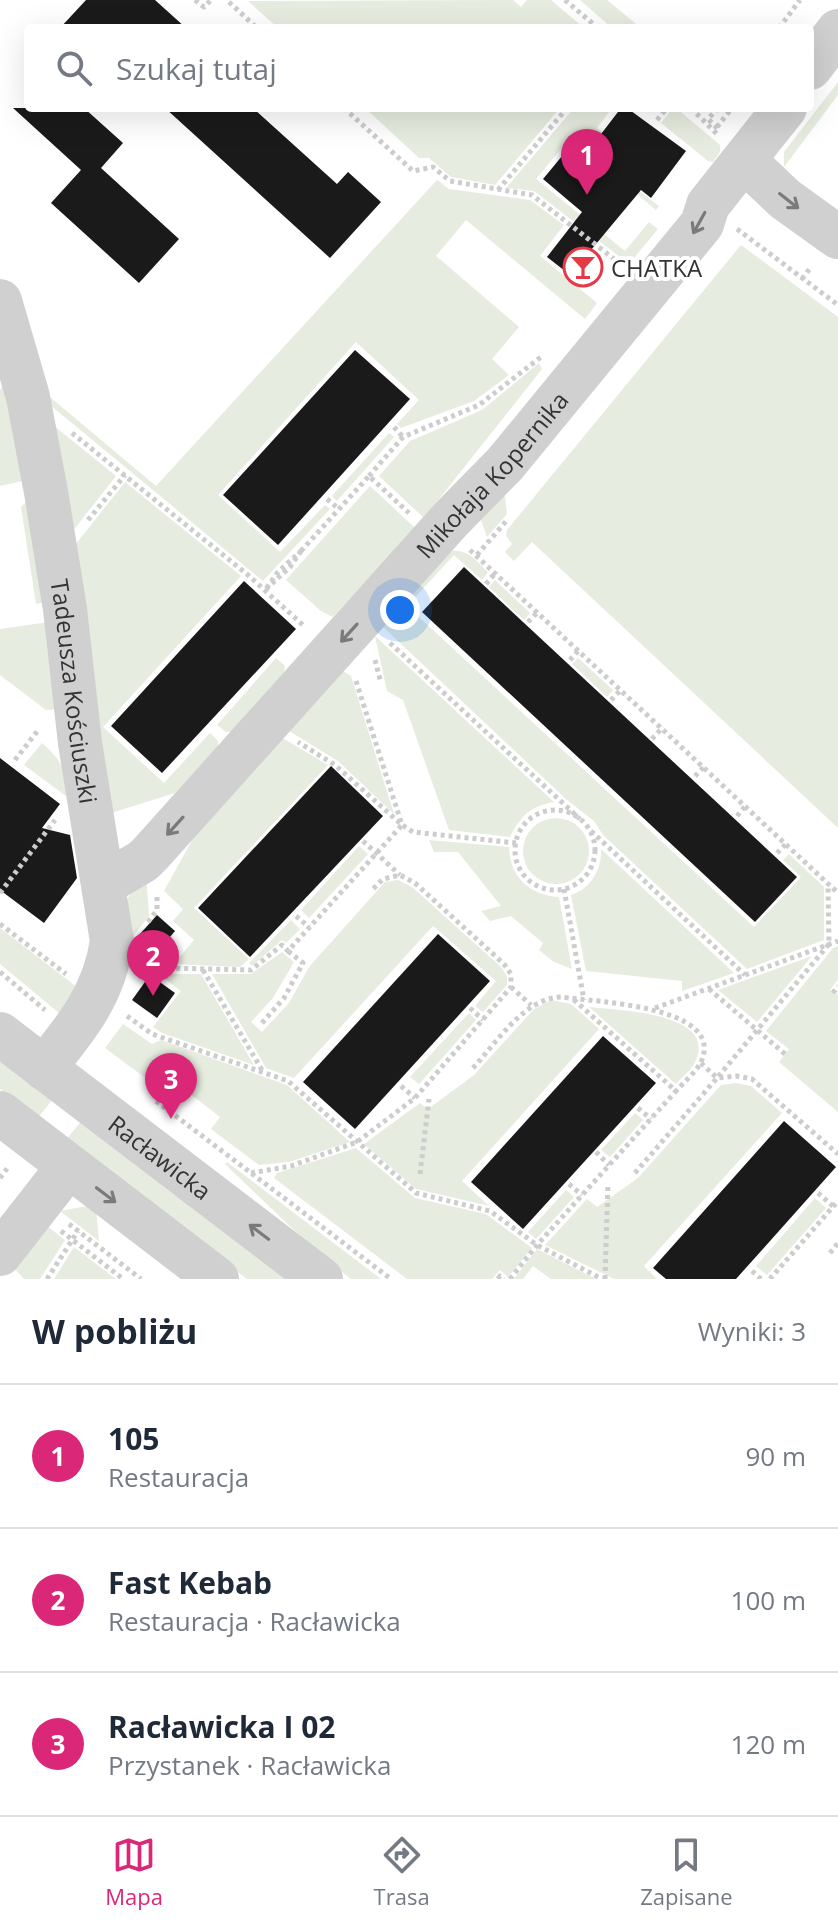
<!DOCTYPE html>
<html lang="pl">
<head>
<meta charset="utf-8">
<style>
  body { margin:0; font-family:"Open Sans",sans-serif; background:#f6f6f7; color:#1f2937 }
  .you { position:absolute; left:400px; top:610px; width:28px; height:28px; margin:-20px; border:6px solid #fff; border-radius:50%; background:#1a73e8; box-shadow:0 0 0 12px #1a73e833 }
  .badge { display:grid; place-items:center; width:52px; height:52px; border-radius:50%; background:#db2777; color:#fff; font-size:26px; font-weight:700 }
  .pin { position:absolute; translate:-50% -66px; filter:drop-shadow(0 2px 4px #0008) }
  .pin::after { content:''; position:absolute; top:42px; width:28px; height:24px; background:inherit; clip-path:polygon(0 0,100% 0,50% 100%) }
  .list { margin:0; padding:0; list-style:none }
  h2 { display:flex; justify-content:space-between; align-items:center; height:104px; margin:0; padding:0 32px; font-size:34px }
  h2 small { font-size:26px; font-weight:400; color:#747a83 }
  .list li { display:grid; grid-template-columns:52px 1fr auto; gap:24px; align-items:center; box-sizing:border-box; height:144px; padding:0 32px; border-top:2px solid #e0e1e3 }
  .list b { display:block; font-size:30px; white-space:nowrap }
  .list p { margin:0; font-size:26px; white-space:nowrap; color:#747a83 }
  .list em { font-size:26px; font-style:normal; color:#747a83 }
  .icon { flex:none; width:44px; height:44px; fill:none; stroke:currentColor; stroke-width:2; stroke-linecap:round; stroke-linejoin:round }
  .map { position:relative; flex:none; width:838px; height:1279px; overflow:hidden }
  .search { position:absolute; background:#fff; box-shadow:0 8px 32px #0002; left:24px; right:24px; top:24px; height:88px; display:flex; align-items:center; gap:20px; box-sizing:border-box; padding:0 28px; border-radius:8px; color:#747a83; font-size:30px }
  .sheet { height:536px; background:#fff }
  nav { display:flex; justify-content:space-around; align-items:center; box-sizing:border-box; height:112px; border-top:2px solid #e0e1e3; background:#fff; font-size:22px; color:#747a83 }
  nav a { display:grid; justify-items:center; gap:4px }
  nav .on { color:#db2777 }
  .map>svg:first-child { display:block }
  .green { fill:#e6ecdf }
  .building { fill:#1a1a1a }
  .lines { fill:none; stroke-linecap:round; stroke-linejoin:round }
  .path { stroke:#cdcdcd; stroke-width:5; stroke-dasharray:4 4; stroke-linecap:butt }
  .minor { stroke:#d0d0d0; stroke-width:44 }
  .oneway { stroke:#7a7a7a }
  .labels { text-anchor:middle; dominant-baseline:central; stroke-width:8; stroke-linejoin:round; paint-order:stroke }
  .poi-label { font-size:24px; fill:#333; stroke:#fff; text-anchor:start }
  .street-label { font-size:24px; fill:#333; stroke:#fff }
</style>
</head>
<body>
<div class="map">
<svg width="838" height="1279" viewBox="0 0 838 1279">
  <rect width="100%" height="100%" fill="#fff"/>
  <g class="green">
    <path d="M513 0 521 7 527 0H551L584 28H278L248 1Z"/>
    <path d="M580 0H607L641 28H612Z"/>
    <path d="M838 82V95L784 167V152Z"/>
    <path d="M365 108H560L495 185 451 177 429 158H419Z"/>
    <path d="M574 108H612L597 128 631 156 617 174 659 206 656 210 570 138 536 179 625 251 649 222 658 229 629 264 534 191 506 188Z"/>
    <path d="M673 108H676L720 145V152L713 162 708 161 661 123Z"/>
    <path d="M437 180 449 189 530 200 564 225 540 256 597 303 585 319 466 220 436 256 519 327 492 359 509 375 474 401 401 428 397 424 419 400 356 342 218 495 280 552 325 505 330 509 263 581 38 395 45 393 156 486Z"/>
    <path d="M741 245 838 317V828L532 542 514 561 505 552 512 544 506 536 507 530Z"/>
    <path d="M539 363 542 369 424 518 379 476 410 441 482 410Z"/>
    <path d="M12 376 27 480 0 486V390Z"/>
    <path d="M43 417 116 476 65 541Z"/>
    <path d="M389 433 394 437 337 501 332 496Z"/>
    <path d="M503 481 507 514 487 537 481 520Z"/>
    <path d="M125 482 241 576 103 727 164 783 210 733 218 741V746L175 793 108 814 68 554Z"/>
    <path d="M370 486 415 528 333 617 321 611 286 580Z"/>
    <path d="M25 503H31L53 600 36 604 21 507Z"/>
    <path d="M450 551C469 549 476 561 488 572L482 580 454 555 407 606 754 927 801 877 783 860 789 854 824 887V940L747 969 603 835 594 821 567 800 382 626Z"/>
    <path d="M495 580 530 613 524 620 489 587Z"/>
    <path d="M56 621 59 709 46 710 0 675V629Z"/>
    <path d="M375 636 554 802C531 806 520 816 510 837L449 830 403 700 387 691Z"/>
    <path d="M276 658 285 666 284 672 231 732H226L217 725Z"/>
    <path d="M578 658 613 690 607 697 572 664Z"/>
    <path d="M341 670 351 676 394 814 338 761 281 726Z"/>
    <path d="M274 733 328 765 194 908 249 959 240 967 174 964 194 940 173 921 183 909 164 891 195 835Z"/>
    <path d="M42 743C61 760 68 771 66 796L24 765Z"/>
    <circle cx="556" cy="851" r="33"/>
    <path d="M429 840 509 847C510 878 530 895 559 897L572 969 554 962 539 950 543 943 511 916 490 921 481 911 501 906 458 852H434Z"/>
    <path d="M359 846 368 854 309 918 301 910Z"/>
    <path d="M601 849 734 973 682 991V981L586 971 571 895C591 889 602 869 601 849Z"/>
    <path d="M146 874 149 916 131 939C125 902 121 902 146 874Z"/>
    <path d="M398 880 412 887 500 966 507 976V985L483 1012 475 1006 496 981 433 926 294 1078 266 1068 212 974H251L282 952 294 962 273 998 251 1022 262 1032 289 1003 309 967 385 882Z"/>
    <path d="M291 920 300 929 286 943 282 940 252 966 249 963Z"/>
    <path d="M0 928 82 991 64 1017 0 964Z"/>
    <path d="M838 946V979L830 990 836 995 838 993V1112L779 1062 789 1049 766 1031 833 948Z"/>
    <path d="M812 956 757 1022 718 990Z"/>
    <path d="M149 960 166 974H201L254 1065 162 1033 153 1027 181 991 149 967 141 976 138 974Z"/>
    <path d="M551 1000 571 1004 599 1029 462 1181 489 1206 416 1189 364 1144 420 1103 428 1109 474 1075 534 1009Z"/>
    <path d="M589 1007C614 1010 717 1012 696 1060 693 1069 682 1077 676 1084Z"/>
    <path d="M469 1013 476 1020 419 1084 410 1077Z"/>
    <path d="M123 1024 152 1044 161 1040 287 1085 350 1142 289 1162 259 1165 211 1129 220 1117 172 1080 163 1091 105 1048Z"/>
    <path d="M0 1055 55 1096 38 1118 0 1089Z"/>
    <path d="M736 1083 751 1086 782 1113 644 1266 657 1279H614L545 1245 587 1199 597 1207 638 1178 721 1085Z"/>
    <path d="M635 1113 643 1120 610 1157 601 1150Z"/>
    <path d="M83 1119 293 1279H247L65 1141Z"/>
    <path d="M356 1148 415 1198 486 1214 532 1248 508 1277 500 1270 492 1279H407L274 1178 277 1173Z"/>
    <path d="M227 1162 381 1279H351L319 1254 225 1164Z"/>
    <path d="M566 1190 574 1197 536 1239 528 1232Z"/>
    <path d="M815 1198 826 1208 767 1275 756 1266Z"/>
    <path d="M87 1206 96 1208 99 1241 60 1211Z"/>
    <path d="M43 1223 65 1240 40 1279H24L12 1266Z"/>
    <path d="M74 1247 116 1279H54Z"/>
    <path d="M537 1249 596 1279H551L533 1266 523 1279H514Z"/>
  </g>
  <g class="building">
    <path d="M86 0H155L186 28H60Z"/>
    <path d="M13 108H84L123 143 101 168 179 239 139 283 51 203 81 170Z"/>
    <path d="M165 108H253L337 184 348 172 381 202 330 258Z"/>
    <path d="M621 108H627L686 151 651 198 641 190 586 256 599 265 583 285 547 257 582 212 543 179 572 144 585 155Z"/>
    <path d="M355 350 410 399 278 545 223 495Z"/>
    <path d="M464 567 797 877 755 922 422 612Z"/>
    <path d="M244 581 296 629 162 773 111 726Z"/>
    <path d="M0 758 60 804 42 828 70 835 77 878 44 923 0 890Z"/>
    <path d="M331 766 383 816 250 957 198 908Z"/>
    <path d="M157 915 175 931 159 950 140 934Z"/>
    <path d="M438 934 490 981 355 1129 303 1082Z"/>
    <path d="M150 975 175 993 157 1018 132 1000Z"/>
    <path d="M603 1036 656 1083 523 1229 471 1182Z"/>
    <path d="M784 1121 836 1167 736 1279H666L653 1268Z"/>
  </g>
  <g class="lines">
    <g class="path">
      <path d="M195 0 204 7 211 0"/>
      <path d="M565 0 598 28"/>
      <path d="M229 2 257 28"/>
      <path d="M779 28 800 0"/>
      <path d="M344 108 413 171 433 167 450 181 532 195 623 266"/>
      <path d="M691 108 719 136"/>
      <path d="M718 108 708 119 719 130"/>
      <path d="M657 120 667 108"/>
      <path d="M717 127 732 108"/>
      <path d="M498 190 567 108"/>
      <path d="M737 229 838 305"/>
      <path d="M802 279 811 267"/>
      <path d="M394 427 403 437"/>
      <path d="M72 433 248 575 304 626"/>
      <path d="M369 476 403 437 479 405 541 357"/>
      <path d="M327 499 339 509"/>
      <path d="M88 520 125 475"/>
      <path d="M470 550 838 893"/>
      <path d="M301 551 369 476 409 513"/>
      <path d="M301 551 290 567 265 590 278 572Z"/>
      <path d="M477 555 508 519"/>
      <path d="M486 584 496 572"/>
      <path d="M528 622 538 612"/>
      <path d="M390 643 580 819"/>
      <path d="M375 660 381 683"/>
      <path d="M570 660 579 650"/>
      <path d="M356 681 402 825 413 832 516 843"/>
      <path d="M611 700 622 689"/>
      <path d="M652 739 663 727"/>
      <path d="M15 760 39 729"/>
      <path d="M695 776 705 766"/>
      <circle cx="555" cy="850" r="40"/>
      <path d="M737 816 746 805"/>
      <path d="M591 831 745 975"/>
      <path d="M363 841 400 875"/>
      <path d="M777 853 787 843"/>
      <path d="M564 889 584 1000"/>
      <path d="M0 893 55 820"/>
      <path d="M296 916 309 927"/>
      <path d="M148 922 157 910V895"/>
      <path d="M0 924 66 974"/>
      <path d="M149 954 167 968 251 970 282 945 288 951 402 825 335 765 298 742"/>
      <path d="M203 970 262 1070"/>
      <path d="M0 972 45 1010"/>
      <path d="M511 987 531 1005"/>
      <path d="M709 989 785 1054"/>
      <path d="M833 993 838 986"/>
      <path d="M470 1008 483 1020"/>
      <path d="M655 1008 838 941"/>
      <path d="M127 1016 152 1034 288 1081 416 1193 490 1211 537 1245 602 1279"/>
      <path d="M262 1023 284 998 303 963 288 951"/>
      <path d="M701 1063 717 1078 829 944 828 884"/>
      <path d="M473 1068C497 1042 525 997 562 997 592 1002 727 1005 701 1062 696 1072 684 1082 676 1091"/>
      <path d="M401 1086 415 1098"/>
      <path d="M156 1101 391 1279"/>
      <path d="M638 1108 651 1119"/>
      <path d="M596 1152 609 1165"/>
      <path d="M251 1173 291 1166 357 1142 415 1098 511 987V974L504 964 415 883 400 875 383 879 373 889"/>
      <path d="M635 1173 717 1078 737 1076 752 1079 838 1154"/>
      <path d="M420 1174 429 1099"/>
      <path d="M0 1178 9 1166"/>
      <path d="M569 1184 582 1195"/>
      <path d="M818 1193 833 1206"/>
      <path d="M69 1224 141 1279"/>
      <path d="M61 1231 123 1279"/>
      <path d="M830 1253 838 1243"/>
      <path d="M752 1271 761 1279"/>
      <path d="M47 1279 78 1231"/>
      <path d="M498 1279 500 1276 504 1279"/>
      <path d="M510 1279 537 1245 676 1091 573 999"/>
      <path d="M605 1279 608 1184"/>
      <path d="M770 1279 838 1201"/>
    </g>
    <g class="minor">
      <path d="M810 68 838 31"/>
      <path d="M745 161 785 199 838 237"/>
      <path id="s1" d="M0 301 28 397 46 492 65 609 80 743 112 941C104 995 77 1027 44 1068"/>
      <path id="s2" d="M104 884 143 861 151 853 451 519 505 464 702 224 708 205 785 108"/>
      <path id="s3" d="M0 1034 321 1279"/>
      <path d="M0 1113 217 1279"/>
      <path d="M0 1254 68 1167"/>
    </g>
  </g>
  <defs><path id="oneway-shaft" d="M-6 0H5M1.5-3L5.5 0L1.5 3" fill="none" stroke-width="1.6" stroke-linecap="round" stroke-linejoin="round" transform="scale(2)"/></defs>
  <g class="oneway">
    <use href="#oneway-shaft" transform="translate(789 201) rotate(38)"/>
    <use href="#oneway-shaft" transform="translate(699 223) rotate(119)"/>
    <use href="#oneway-shaft" transform="translate(349 633) rotate(132)"/>
    <use href="#oneway-shaft" transform="translate(175 826) rotate(132)"/>
    <use href="#oneway-shaft" transform="translate(106 1195) rotate(37)"/>
    <use href="#oneway-shaft" transform="translate(259 1232) rotate(-143)"/>
  </g>
  <defs>
    <symbol id="bar-ring" viewBox="-11 -11 22 22"><circle r="9.5" fill="#fff" stroke="#e63946" stroke-width="1.5"/><path d="M-6-5H6L.8 .8V4.5H3.5V6h-7V4.5H-.8V.8Z" fill="#e63946"/></symbol>
  </defs>
  <g fill-rule="evenodd">
    <use href="#bar-ring" x="561" y="245" width="44" height="44"/>
  </g>
  <g class="labels">
    <g class="poi-label">
      <text x="611" y="267">CHATKA</text>
    </g>
    <g class="street-label">
      <text stroke="none"><textPath href="#s2" startOffset="566">Mikołaja Kopernika</textPath></text>
      <text stroke="none"><textPath href="#s1" startOffset="398">Tadeusza Kościuszki</textPath></text>
      <text stroke="none"><textPath href="#s3" startOffset="202">Racławicka</textPath></text>
    </g>
  </g>
</svg>
<div class="you"></div>
<div class="pin badge" style="left:587px;top:195px">1</div>
<div class="pin badge" style="left:153px;top:996px">2</div>
<div class="pin badge" style="left:171px;top:1119px">3</div>
<div class="search"><svg class="icon" aria-label="search" viewBox="0 0 24 24"><circle cx="10" cy="10" r="6"/><path d="M15 15l6 6"/></svg>Szukaj tutaj</div>
</div>
<section class="sheet">
<h2>W pobliżu<small>Wyniki: 3</small></h2>
<ul class="list">
<li><span class="badge">1</span><div><b>105</b><p>Restauracja</p></div><em>90 m</em></li>
<li><span class="badge">2</span><div><b>Fast Kebab</b><p>Restauracja · Racławicka</p></div><em>100 m</em></li>
<li><span class="badge">3</span><div><b>Racławicka I 02</b><p>Przystanek · Racławicka</p></div><em>120 m</em></li>
</ul>
</section>
<nav>
<a class="on"><svg class="icon" aria-label="map" viewBox="0 0 24 24"><path d="M3 6l6-2 6 2 6-2v14l-6 2-6-2-6 2zM9 4v14M15 6v14"/></svg>Mapa</a>
<a><svg class="icon" aria-label="directions" viewBox="0 0 24 24"><path d="M12 3l9 9-9 9-9-9zM9 14v-3h6M13 9l2 2-2 2"/></svg>Trasa</a>
<a><svg class="icon" aria-label="saved" viewBox="0 0 24 24"><path d="M7 4h10v16l-5-4-5 4z"/></svg>Zapisane</a>
</nav>
</body>
</html>
